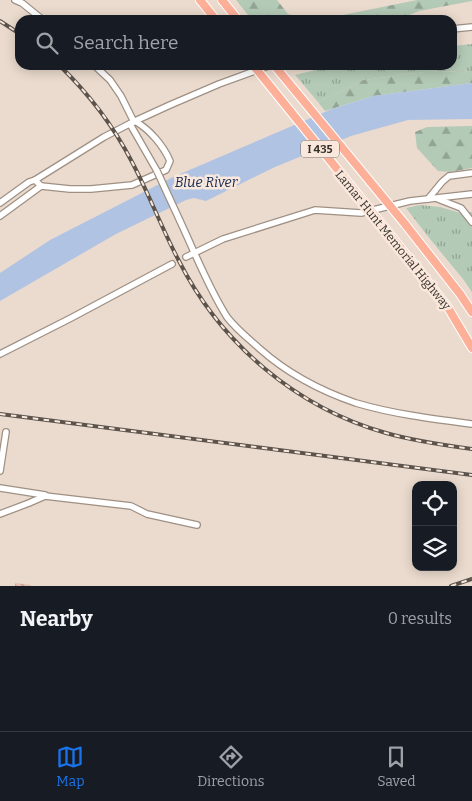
<!DOCTYPE html>
<html lang="en">
<head>
<meta charset="utf-8">
<style>
  body { margin:0; font-family:Bitter,serif; background:#242831; color:#f1f3f6 }
  .controls { position:absolute; right:15px; bottom:15px; display:grid; overflow:hidden; border-radius:10px; box-shadow:0 2px 12px #0003 }
  .controls button { width:45px; height:45px; display:grid; place-items:center; padding:0; border:0; border-bottom:1px solid #363941; background:#171b24; color:#f1f3f6; font:25px sans-serif }
  .list { margin:0; padding:0; list-style:none }
  h2 { display:flex; justify-content:space-between; align-items:center; height:65px; margin:0; padding:0 20px; font-size:21px }
  h2 small { font-size:16px; font-weight:400; color:#9ea1a6 }
  .icon { flex:none; width:28px; height:28px; fill:none; stroke:currentColor; stroke-width:2; stroke-linecap:round; stroke-linejoin:round }
  .map { position:relative; flex:none; width:472px; height:586px; overflow:hidden }
  .search { position:absolute; background:#171b24; box-shadow:0 2px 12px #0003; left:15px; right:15px; top:15px; height:55px; display:flex; align-items:center; gap:12px; box-sizing:border-box; padding:0 18px; border-radius:15px; color:#9ea1a6; font-size:19px }
  .sheet { height:145px; background:#171b24 }
  nav { display:flex; justify-content:space-around; align-items:center; box-sizing:border-box; height:70px; border-top:1px solid #363941; background:#171b24; font-size:14px; color:#9ea1a6 }
  nav a { display:grid; justify-items:center; gap:2px }
  nav .on { color:#1a73e8 }
  .map>svg:first-child { display:block }
  .grass { fill:url(#grass-tufts) }
  .forest { fill:url(#forest-firs) }
  .water { fill:#b1c3e3 }
  .building { fill:url(#building-back-hatch); filter:url(#shadow) }
  .lines { fill:none; stroke-linecap:round; stroke-linejoin:round }
  .minor-casing { stroke:#9f9084; stroke-width:8 }
  .highway-casing { stroke:#fff; stroke-width:10 }
  .minor { stroke:#fff; stroke-width:5.5 }
  .highway { stroke:#fdaf98; stroke-width:8 }
  .rail-casing { stroke:#5c544c; stroke-width:4 }
  .rail { stroke:#f9e8db; stroke-width:2; stroke-dasharray:5.5; stroke-linecap:butt }
  .minor-bridge-casing { stroke:#9f9084; stroke-width:8; stroke-linecap:butt }
  .highway-bridge-casing { stroke:#fff; stroke-width:10; stroke-linecap:butt }
  .minor-bridge { stroke:#fff; stroke-width:5.5 }
  .highway-bridge { stroke:#fdaf98; stroke-width:8 }
  .labels { text-anchor:middle; dominant-baseline:central; stroke-width:5; stroke-linejoin:round; paint-order:stroke }
  .shield { fill:#f9e8db; stroke:#70665e; stroke-width:1 }
  .shield-label { font-size:11px; font-weight:bold; fill:#352f29 }
  .street-label { font-size:12px; fill:#352f29; stroke:#f9e8db }
  .water-label { font-size:14px; font-style:italic; fill:#142952; stroke:#f9e8db }
</style>
</head>
<body>
<div class="map">
<svg width="472" height="586" viewBox="0 0 472 586">
  <defs>
    <pattern id="grass-tufts" width="24" height="20" patternUnits="userSpaceOnUse" patternTransform="scale(1.25)"><rect width="24" height="20" fill="#b3cab6"/><path d="M3 7l-1-3M5 7V3M7 7l1-3M15 17l-1-3M17 17v-4M19 17l1-3" fill="none" stroke="#92a494"/></pattern>
    <pattern id="forest-firs" width="22" height="20" patternUnits="userSpaceOnUse" patternTransform="scale(1.25)"><rect width="22" height="20" fill="#b3cab6"/><path d="M5 1l3.5 6h-7zM16 11l3.5 6h-7z" fill="#92a494"/></pattern>
    <pattern id="building-back-hatch" width="6" height="6" patternUnits="userSpaceOnUse" patternTransform="scale(1.25)"><rect width="6" height="6" fill="#e5beb0"/><path d="M-1 5l2 2M0 0l6 6M5-1l2 2" fill="none" stroke="#ba9b8f"/></pattern>
    <filter id="shadow"><feDropShadow dx="2" dy="2" stdDeviation="1" flood-color="#0004"/></filter>
  </defs>
  <rect width="100%" height="100%" fill="#ebdbce"/>
  <g class="grass">
    <path d="M472 44V71L425 72 364 80 318 102 295 75 336 65H452V46Z"/>
    <path d="M420 205 440 207 461 213 472 212V292L463 279 430 239 406 208Z"/>
  </g>
  <g class="forest">
    <path d="M236 0H277L288 14 308 20H252Z"/>
    <path d="M417 0H472V1L419 11 400 19 378 17 365 20H318Z"/>
    <path d="M472 71V83L373 96 325 111 318 102 364 80 425 72Z"/>
    <path d="M472 126V168L450 172 438 171 417 148 415 132 427 127Z"/>
  </g>
  <path class="water" d="M472 83V119L408 120 351 136 275 167 206 201 194 198 186 200 116 234 0 301V273L50 240 173 177 332 109 373 96Z"/>
  <path class="building" d="M15 583 30 585V586H15Z"/>
  <g class="lines">
    <defs>
      <g id="minor">
        <path d="M15 0 22 3 43 20"/>
        <path d="M452 29 472 27"/>
        <path d="M94 65 110 80 121 96 134 122"/>
        <path d="M130 124 157 171"/>
        <path d="M41 186 70 189H91L132 185 166 170 170 161C163 145 150 130 135 121"/>
        <path d="M428 199 442 182 449 176 472 173"/>
        <path d="M438 199 461 208 472 222"/>
        <path d="M0 203 29 182 35 180"/>
        <path d="M0 216 41 186 35 180 104 137 135 121 170 105 219 84 271 65"/>
        <path d="M180 221C195 253 208 287 227 317 236 329 249 339 260 349 287 373 321 391 356 403 393 414 433 419 472 424"/>
        <path d="M186 257 223 239 315 210 361 213 410 201 472 194"/>
        <path d="M0 354 71 318 172 264"/>
        <path d="M0 471 6 432"/>
        <path d="M0 488 45 495"/>
        <path d="M0 514 29 503 45 496 131 506 147 514 197 525"/>
      </g>
      <g id="highway">
        <path d="M200 0 216 20"/>
        <path d="M222 0 238 20"/>
        <path d="M405 224 460 294 472 312"/>
        <path d="M388 232 447 306 472 348"/>
      </g>
    </defs>
    <use href="#minor" class="minor-casing"/>
    <use href="#highway" class="highway-casing"/>
    <use href="#minor" class="minor"/>
    <use href="#highway" class="highway"/>
    <defs>
      <g id="rail">
        <path d="M0 21 20 34"/>
        <path d="M59 65C89 94 113 125 132 162 149 194 162 229 179 261 221 344 297 408 386 433 414 441 443 445 472 449"/>
        <path d="M0 414 472 475"/>
        <path d="M451 586 472 579"/>
      </g>
    </defs>
    <use href="#rail" class="rail-casing"/>
    <use href="#rail" class="rail"/>
    <defs>
      <path id="minor-bridge" d="M157 171 180 221"/>
      <g id="highway-bridge">
        <path d="M253 65 388 232"/>
        <path d="M274 65 405 224"/>
      </g>
    </defs>
    <use href="#minor-bridge" class="minor-bridge-casing"/>
    <use href="#highway-bridge" class="highway-bridge-casing"/>
    <use href="#minor-bridge" class="minor-bridge"/>
    <use href="#highway-bridge" class="highway-bridge"/>
  </g>
  <g class="labels">
    <rect class="shield" x="301" y="140.5" width="38" height="17" rx="4"/>
    <g class="shield-label">
      <text x="320" y="149">I 435</text>
    </g>
    <g class="street-label">
      <text transform="translate(393 240) rotate(51)">Lamar Hunt Memorial Highway</text>
    </g>
    <g class="water-label">
      <text x="206" y="182">Blue River</text>
    </g>
  </g>
</svg>
<div class="controls">
<button><svg class="icon" aria-label="locate" viewBox="0 0 24 24"><circle cx="12" cy="12" r="6"/><path d="M12 2v4M12 18v4M2 12h4M18 12h4"/></svg></button>
<button><svg class="icon" aria-label="layers" viewBox="0 0 24 24"><path d="M12 4l9 5-9 5-9-5zM3 14l9 5 9-5"/></svg></button>
</div>
<div class="search"><svg class="icon" aria-label="search" viewBox="0 0 24 24"><circle cx="10" cy="10" r="6"/><path d="M15 15l6 6"/></svg>Search here</div>
</div>
<section class="sheet">
<h2>Nearby<small>0 results</small></h2>
<ul class="list">
</ul>
</section>
<nav>
<a class="on"><svg class="icon" aria-label="map" viewBox="0 0 24 24"><path d="M3 6l6-2 6 2 6-2v14l-6 2-6-2-6 2zM9 4v14M15 6v14"/></svg>Map</a>
<a><svg class="icon" aria-label="directions" viewBox="0 0 24 24"><path d="M12 3l9 9-9 9-9-9zM9 14v-3h6M13 9l2 2-2 2"/></svg>Directions</a>
<a><svg class="icon" aria-label="saved" viewBox="0 0 24 24"><path d="M7 4h10v16l-5-4-5 4z"/></svg>Saved</a>
</nav>
</body>
</html>
